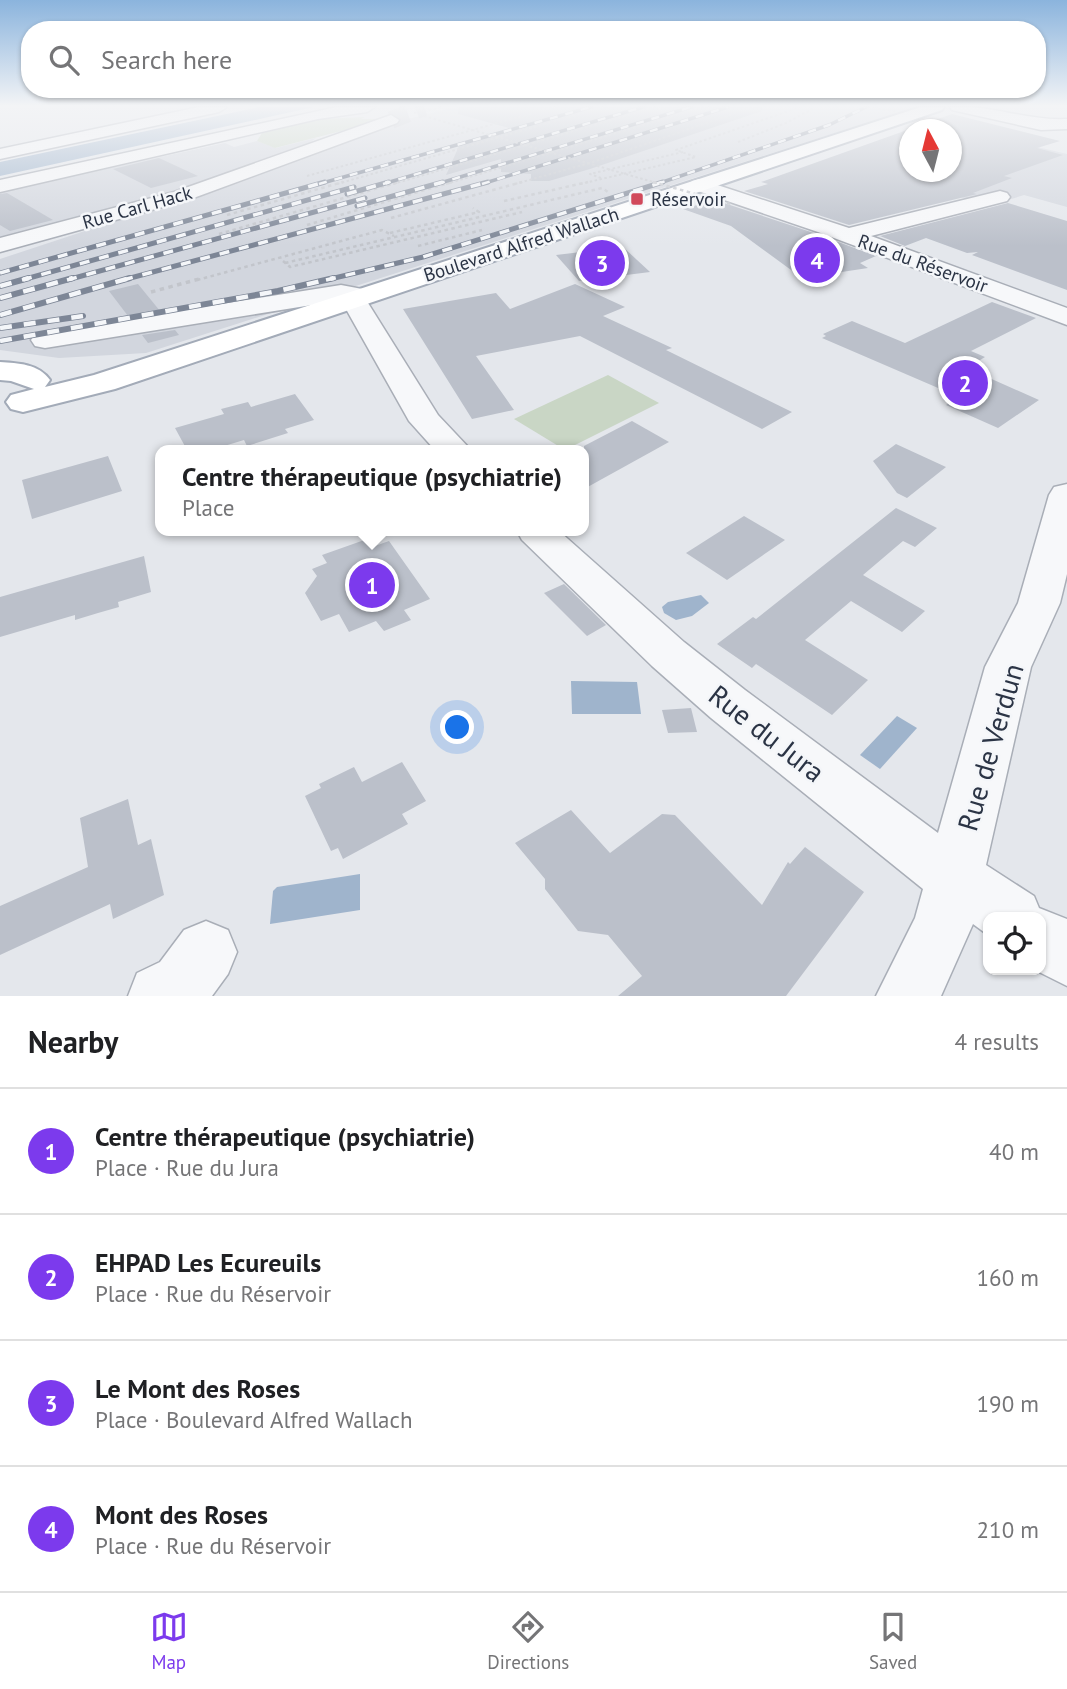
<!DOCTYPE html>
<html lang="en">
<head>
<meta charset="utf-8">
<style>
  body { margin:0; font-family:"PT Sans",sans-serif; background:#f6f6f6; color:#202124 }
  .controls { position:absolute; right:21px; bottom:21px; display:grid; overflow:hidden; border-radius:14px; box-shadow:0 2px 5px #0004 }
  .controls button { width:63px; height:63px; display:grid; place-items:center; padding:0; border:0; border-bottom:2px solid #e0e0e0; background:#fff; color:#202124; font:35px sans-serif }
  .compass { position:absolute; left:899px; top:119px; width:63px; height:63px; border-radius:50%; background:#fff; box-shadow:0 2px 5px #0004; rotate:353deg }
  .you { position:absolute; left:458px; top:728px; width:24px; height:24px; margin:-18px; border:5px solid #fff; border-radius:50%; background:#1a73e8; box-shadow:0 0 0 10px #1a73e833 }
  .badge { display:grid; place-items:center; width:46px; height:46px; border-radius:50%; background:#7c3aed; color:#fff; font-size:23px; font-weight:700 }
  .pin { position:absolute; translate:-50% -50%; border:4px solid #fff; box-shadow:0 2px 7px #0006 }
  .popup { position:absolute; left:155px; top:445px; width:434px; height:91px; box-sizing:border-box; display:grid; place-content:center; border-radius:14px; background:#fff; filter:drop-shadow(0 2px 5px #0005); font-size:23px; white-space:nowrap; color:#757577 }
  .popup b { font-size:26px; color:#202124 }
  .popup::after { content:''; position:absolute; left:50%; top:100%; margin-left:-14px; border:14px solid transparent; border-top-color:#fff }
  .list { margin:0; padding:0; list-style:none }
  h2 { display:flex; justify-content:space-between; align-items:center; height:91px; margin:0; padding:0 28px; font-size:30px }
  h2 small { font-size:23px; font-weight:400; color:#757577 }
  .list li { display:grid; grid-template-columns:46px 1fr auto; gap:21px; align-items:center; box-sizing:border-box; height:126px; padding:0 28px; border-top:2px solid #e0e0e0 }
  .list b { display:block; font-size:26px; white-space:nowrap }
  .list p { margin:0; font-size:23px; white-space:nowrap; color:#757577 }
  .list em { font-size:23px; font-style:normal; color:#757577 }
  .icon { flex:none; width:38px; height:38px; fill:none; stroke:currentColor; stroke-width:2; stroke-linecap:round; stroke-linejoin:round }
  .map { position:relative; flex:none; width:1067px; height:996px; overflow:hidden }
  .search { position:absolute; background:#fff; box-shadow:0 2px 5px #0004; left:21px; right:21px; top:21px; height:77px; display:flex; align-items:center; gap:18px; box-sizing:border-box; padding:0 24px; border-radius:28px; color:#757577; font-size:26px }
  .sheet { height:595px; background:#fff }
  nav { display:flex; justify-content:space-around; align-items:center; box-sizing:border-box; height:98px; border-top:2px solid #e0e0e0; background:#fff; font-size:19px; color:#757577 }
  nav a { display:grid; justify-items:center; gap:4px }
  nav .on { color:#7c3aed }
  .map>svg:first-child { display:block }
  .built { fill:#d2d6de }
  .green { fill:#c9d6c5 }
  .water { fill:#9fb4cc }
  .building { fill:#bbc0ca; fill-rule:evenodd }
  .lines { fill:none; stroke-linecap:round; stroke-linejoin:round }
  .minor-tunnel { stroke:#bfc3cb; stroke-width:18; stroke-dasharray:18 9; stroke-linecap:butt }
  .minor-casing { stroke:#a9aeb7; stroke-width:3 }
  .major-casing { stroke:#a3abb8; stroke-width:4 }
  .path-far2 { stroke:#c2c5cb; stroke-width:2; stroke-dasharray:2.5 2.5; stroke-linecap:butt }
  .path-far1 { stroke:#c2c5cb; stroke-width:2.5; stroke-dasharray:3.5 3.5; stroke-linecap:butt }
  .path { stroke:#c2c5cb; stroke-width:3.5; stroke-dasharray:4.5 4.5; stroke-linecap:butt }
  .minor { fill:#f7f8fa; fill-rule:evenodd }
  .major { fill:#fff; fill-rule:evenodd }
  .rail-far2-casing { stroke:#7d8696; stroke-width:3.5 }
  .rail-far1-casing { stroke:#7d8696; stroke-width:5 }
  .rail-casing { stroke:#7d8696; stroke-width:6 }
  .rail-far2 { stroke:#f4f6f9; stroke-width:2.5; stroke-dasharray:8; stroke-linecap:butt }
  .rail-far1 { stroke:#f4f6f9; stroke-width:3.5; stroke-dasharray:10; stroke-linecap:butt }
  .rail { stroke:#f4f6f9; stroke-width:4.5; stroke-dasharray:12; stroke-linecap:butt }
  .path-bridge-far1 { stroke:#c2c5cb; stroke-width:2; stroke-dasharray:2.5 2.5; stroke-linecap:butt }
  .path-bridge { stroke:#c2c5cb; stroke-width:2.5; stroke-dasharray:3.5 3.5; stroke-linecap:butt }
  .poi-dot { fill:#d1495b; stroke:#f4f6f9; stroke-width:2.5 }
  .labels { text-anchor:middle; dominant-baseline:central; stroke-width:5; stroke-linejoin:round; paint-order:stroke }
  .far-poi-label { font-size:19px; fill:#2b3445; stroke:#f4f6f9; text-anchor:start }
  .far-street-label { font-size:19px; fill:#2b3445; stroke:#f4f6f9 }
  .near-street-label { font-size:28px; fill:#2b3445; stroke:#f4f6f9 }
</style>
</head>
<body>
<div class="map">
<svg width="1067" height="996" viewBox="0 0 1067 996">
  <rect width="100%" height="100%" fill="#e4e7ec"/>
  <g class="built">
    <path d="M456 107H916L146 353 59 358 0 350V259L191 196 396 122Z"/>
    <path d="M316 138 306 146 168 196 0 239V192L225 143 234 147 257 141 276 148Z"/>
    <path d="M1025 144 1067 154V207L1024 195 1008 200 990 194 967 199 916 182 954 174Z"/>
  </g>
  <g class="green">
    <path d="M365 117 361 119H376L357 127 275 148 257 141 262 133 322 119Z"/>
    <path d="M608 375 659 403 565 450 514 419Z"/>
  </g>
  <g class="water">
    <path d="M259 107H314L0 176V162Z"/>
    <path d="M701 595 709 603 692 616 676 620 664 613 662 607 668 602Z"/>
    <path d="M571 681 637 682 641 714H572Z"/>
    <path d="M897 716 917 728 880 769 860 755Z"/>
    <path d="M360 874V910L270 924 273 891 277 887Z"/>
  </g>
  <g class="building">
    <path d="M459 107H762V111L590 169 549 181H531V174L501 172V159L446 175 460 144 513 129 458 114Z"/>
    <path d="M952 114 1060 141 1037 148 1063 155 1004 176 1012 178 973 193 977 194 849 225 744 191 768 184 761 182ZM909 130H951V172H909Z"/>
    <path d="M159 158 198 176 151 188 113 169Z"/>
    <path d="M7 193 53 220 10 231 0 225V194Z"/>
    <path d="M715 200 817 234 876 256 860 263 868 268 802 278 731 226 683 209Z"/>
    <path d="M1008 203 1067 221V290L972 255 978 252 967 253 926 238 905 246 880 236Z"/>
    <path d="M623 247 650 272 579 281 556 255Z"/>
    <path d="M138 284 160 311 128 316 109 291Z"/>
    <path d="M575 284 625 307 603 316 672 348 666 350 792 412 762 429 580 336 476 356 514 410 472 419 403 309 496 293 510 309Z"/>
    <path d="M992 302 1036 318 971 351 985 357 967 368 1039 400 998 428 946 405 959 397 822 338 826 336 823 334 852 321 905 343Z"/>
    <path d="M175 330 179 335 148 343 142 335Z"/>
    <path d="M295 394 314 420 285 429 288 433 247 446 244 440 211 450H187L175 428 224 414 221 409 248 402 251 407Z"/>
    <path d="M632 421 669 442 584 489V446Z"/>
    <path d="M896 444 946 467 907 498 897 493 873 461Z"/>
    <path d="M108 456 122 491 32 519 22 480Z"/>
    <path d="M896 508 937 528 915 547 903 541 863 575 925 611 902 632 851 601 805 640 868 680 832 715 756 664 752 668 717 644 753 617 756 619Z"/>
    <path d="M744 516 785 540 727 580 686 553Z"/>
    <path d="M370 538 375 546 389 541 430 599 404 610 411 620 384 631 376 621 349 632 339 614 321 621 305 593 317 576 312 569 327 563 322 555Z"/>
    <path d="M144 556 151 592 118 602 119 607 98 613 75 620V615L0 637V597Z"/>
    <path d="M564 584 606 625 587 636 544 593Z"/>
    <path d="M691 708 697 732 668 733 662 710Z"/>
    <path d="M402 762 426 801 402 814 408 824 343 859 338 848 331 851 305 796 321 788 319 784 354 767 362 782Z"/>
    <path d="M128 799 138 845 151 839 164 895 113 919 110 904 0 955V906L88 867 80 818Z"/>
    <path d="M571 810 610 853 662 814 675 815 762 905 788 862 790 864 805 847 864 892 786 996H618L642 976 608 935 578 931 545 889V879L515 843Z"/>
  </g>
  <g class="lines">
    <path class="minor-tunnel" d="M391 120 424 107"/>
    <defs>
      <g id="minor">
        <path d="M199 107H227L219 112 0 159V149Z"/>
        <path d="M337 107H375L367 112 318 119 0 192V180Z"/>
        <path d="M950 107C990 104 1027 121 1067 119V129L1041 130 952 110Z"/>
        <path d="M391 115 399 120 397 123 188 200 0 252V238L174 192Z"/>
        <path d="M699 179 849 228 1000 191 1007 193 1010 197 1007 201 871 236 1067 308V325L818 232 692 189 689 185 692 181Z"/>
        <path d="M341 285 373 291 377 296 368 303 438 415 471 450H435L409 421 346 309 337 301 45 348 35 346 31 340 35 334 45 332Z"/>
        <path d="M1067 484V574L1060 603 1031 667 986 865 1034 896 1039 908 1067 919V986L1035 970H1041V917H988V935L973 924 941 996H876L915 918 923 889 711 718 652 666 522 540 517 531H559L684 642 745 690 938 833 985 667 1018 603 1049 495 1054 487Z"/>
        <path d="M206 921 228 930 237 952 228 974 212 996H128L137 973 160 962 184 930Z"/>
      </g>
      <path id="major" d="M921 107H944L942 110 115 389 23 412 11 409 6 402 11 395 34 389 11 381 0 380V362C18 363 39 364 50 380L45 387 94 375Z"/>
    </defs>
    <use href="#minor" class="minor-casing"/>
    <use href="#major" class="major-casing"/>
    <g class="path-far2">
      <path d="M660 107 657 109 663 108"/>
      <path d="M707 107H711L708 109"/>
      <path d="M414 113 441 107"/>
      <path d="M738 142 786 123 816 107"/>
      <path d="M307 176 555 107"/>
      <path d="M601 178 590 174 683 152"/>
      <path d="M337 184 604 107"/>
      <path d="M393 184 656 107"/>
      <path d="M446 184 703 107"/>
      <path d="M515 184 593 162 753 107"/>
      <path d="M580 184 696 157 676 150 800 107"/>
    </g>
    <g class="path-far1">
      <path d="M504 201 588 182"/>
      <path d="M227 215 343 182"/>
      <path d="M391 218 522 182"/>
      <path d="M307 225 452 182"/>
      <path d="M390 233 479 212 473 208"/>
      <path d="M219 234 399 182"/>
      <path d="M418 246 482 230"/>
      <path d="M283 261 290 267 522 212"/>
      <path d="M285 263 602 188 608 192"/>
      <path d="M197 280 382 230 394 236"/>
    </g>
    <path class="path" d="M151 292 203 278"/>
    <use href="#minor" class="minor"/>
    <use href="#major" class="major"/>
    <defs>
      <g id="rail-far2">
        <path d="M319 184 591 107"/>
        <path d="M383 184 643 107"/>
        <path d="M437 184 691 107"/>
        <path d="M482 184 728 107"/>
        <path d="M657 184 829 125 866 107"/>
      </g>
      <g id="rail-far1">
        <path d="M347 194 389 182"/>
        <path d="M357 206 443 182"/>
        <path d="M0 273 325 182"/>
        <path d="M22 280 354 187"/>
        <path d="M67 280 365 198"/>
        <path d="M123 280 488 182"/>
        <path d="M326 280 423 257 663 182"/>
      </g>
      <g id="rail">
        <path d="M0 286 29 278"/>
        <path d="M0 298 73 278"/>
        <path d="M0 315 130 278"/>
        <path d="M0 328 83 316"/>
        <path d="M0 341 278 291 334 278"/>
      </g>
    </defs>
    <use href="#rail-far2" class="rail-far2-casing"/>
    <use href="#rail-far1" class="rail-far1-casing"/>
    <use href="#rail" class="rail-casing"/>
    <use href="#rail-far2" class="rail-far2"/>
    <use href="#rail-far1" class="rail-far1"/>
    <use href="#rail" class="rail"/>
    <g class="path-bridge-far1">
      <path d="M863 107 896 111"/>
      <path d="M424 116 660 184"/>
    </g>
    <path class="path-bridge" d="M653 182 731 204"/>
  </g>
  <linearGradient id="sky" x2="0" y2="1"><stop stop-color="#8bb4dd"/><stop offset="0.43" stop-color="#f3f4f6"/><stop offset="1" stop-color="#f3f4f6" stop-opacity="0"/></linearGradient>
  <rect width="1067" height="246" fill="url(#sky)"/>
  <rect class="poi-dot" x="630" y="192" width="14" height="14" rx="3.5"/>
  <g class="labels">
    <g class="far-poi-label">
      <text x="651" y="199">Réservoir</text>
    </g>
    <g class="far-street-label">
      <text transform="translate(137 207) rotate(-16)">Rue Carl Hack</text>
      <text transform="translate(521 244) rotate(-18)">Boulevard Alfred Wallach</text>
      <text transform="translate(923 263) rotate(20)">Rue du Réservoir</text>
    </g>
    <g class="near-street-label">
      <text transform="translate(767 733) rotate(38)">Rue du Jura</text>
      <text transform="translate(990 747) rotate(-74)">Rue de Verdun</text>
    </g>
  </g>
</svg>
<div class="controls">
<button><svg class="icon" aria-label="locate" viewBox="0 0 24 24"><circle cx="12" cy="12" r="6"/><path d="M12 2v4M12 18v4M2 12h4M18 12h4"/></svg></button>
</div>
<svg class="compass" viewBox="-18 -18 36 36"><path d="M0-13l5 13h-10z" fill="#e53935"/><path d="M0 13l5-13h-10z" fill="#757577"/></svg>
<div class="you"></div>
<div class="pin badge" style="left:372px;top:585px">1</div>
<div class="popup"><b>Centre thérapeutique (psychiatrie)</b>Place</div>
<div class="pin badge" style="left:965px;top:383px">2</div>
<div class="pin badge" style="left:602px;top:263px">3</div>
<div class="pin badge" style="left:817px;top:260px">4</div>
<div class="search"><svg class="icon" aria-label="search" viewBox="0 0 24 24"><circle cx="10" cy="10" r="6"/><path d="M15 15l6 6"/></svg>Search here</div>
</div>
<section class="sheet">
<h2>Nearby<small>4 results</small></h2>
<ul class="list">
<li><span class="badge">1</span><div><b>Centre thérapeutique (psychiatrie)</b><p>Place · Rue du Jura</p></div><em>40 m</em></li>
<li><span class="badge">2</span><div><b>EHPAD Les Ecureuils</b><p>Place · Rue du Réservoir</p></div><em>160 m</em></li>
<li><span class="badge">3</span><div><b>Le Mont des Roses</b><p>Place · Boulevard Alfred Wallach</p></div><em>190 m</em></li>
<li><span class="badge">4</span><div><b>Mont des Roses</b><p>Place · Rue du Réservoir</p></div><em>210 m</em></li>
</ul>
</section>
<nav>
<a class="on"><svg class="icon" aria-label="map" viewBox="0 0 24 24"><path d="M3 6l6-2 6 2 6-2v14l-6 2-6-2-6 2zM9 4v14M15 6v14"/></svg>Map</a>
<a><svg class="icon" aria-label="directions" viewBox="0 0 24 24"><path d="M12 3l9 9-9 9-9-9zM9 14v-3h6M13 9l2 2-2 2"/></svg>Directions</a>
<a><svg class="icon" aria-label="saved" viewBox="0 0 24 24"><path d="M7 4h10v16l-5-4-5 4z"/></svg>Saved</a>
</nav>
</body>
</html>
